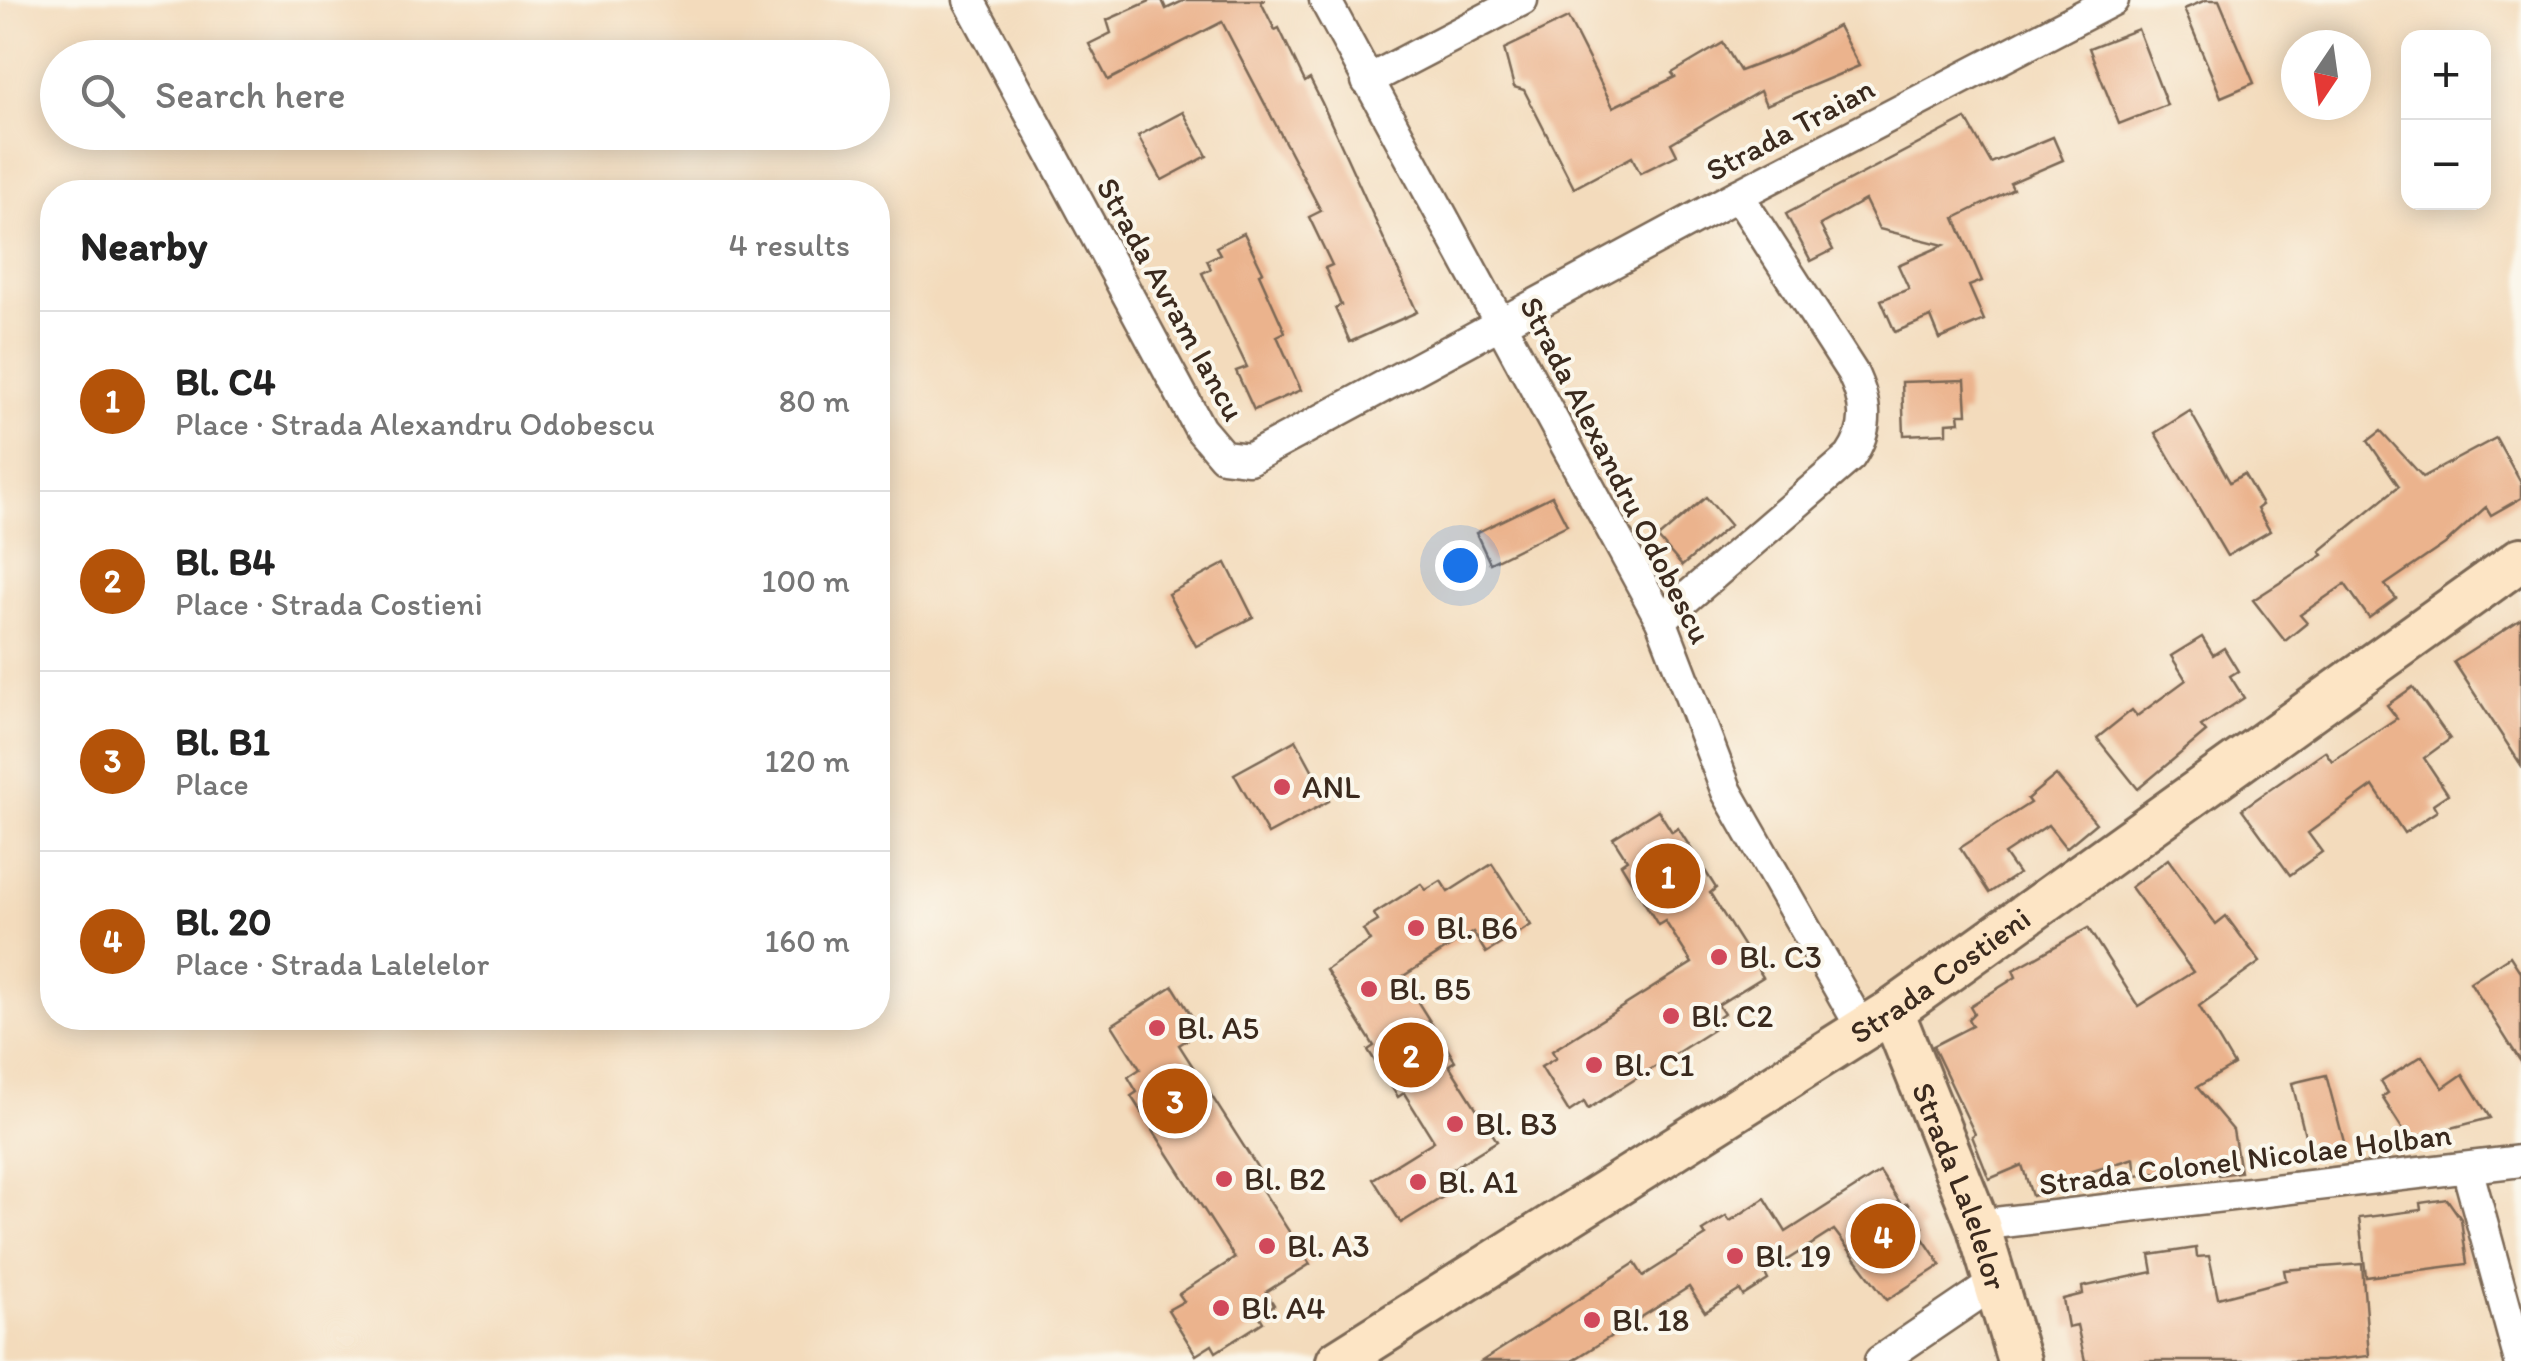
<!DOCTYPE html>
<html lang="en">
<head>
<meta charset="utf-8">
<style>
  body { margin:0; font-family:Itim,sans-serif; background:#f6f6f6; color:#222 }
  .controls { position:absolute; right:30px; top:30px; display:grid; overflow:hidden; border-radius:20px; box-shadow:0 5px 25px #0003 }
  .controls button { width:90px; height:90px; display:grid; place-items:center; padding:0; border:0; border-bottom:2px solid #e0e0e0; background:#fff; color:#222; font:50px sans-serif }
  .compass { position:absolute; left:2281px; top:30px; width:90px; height:90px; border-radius:50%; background:#fff; box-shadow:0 5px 25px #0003; rotate:193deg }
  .you { position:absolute; left:1460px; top:565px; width:35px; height:35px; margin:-25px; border:8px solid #fff; border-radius:50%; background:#1a73e8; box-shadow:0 0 0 15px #1a73e833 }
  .badge { display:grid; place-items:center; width:65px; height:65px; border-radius:50%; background:#b45309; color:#fff; font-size:32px; font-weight:700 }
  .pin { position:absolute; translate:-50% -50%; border:5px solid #fff; box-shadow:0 2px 10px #0006 }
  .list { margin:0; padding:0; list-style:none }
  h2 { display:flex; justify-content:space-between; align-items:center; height:130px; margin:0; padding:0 40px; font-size:42px }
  h2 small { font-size:32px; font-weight:400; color:#767676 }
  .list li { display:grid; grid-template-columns:65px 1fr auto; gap:30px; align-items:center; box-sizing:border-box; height:180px; padding:0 40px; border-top:2px solid #e0e0e0 }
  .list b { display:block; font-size:38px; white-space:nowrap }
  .list p { margin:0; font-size:32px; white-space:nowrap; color:#767676 }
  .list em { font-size:32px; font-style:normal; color:#767676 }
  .icon { flex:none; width:55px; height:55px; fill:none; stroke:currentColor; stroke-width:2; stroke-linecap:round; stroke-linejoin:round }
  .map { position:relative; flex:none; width:2521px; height:1361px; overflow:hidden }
  .search { position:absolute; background:#fff; box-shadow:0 5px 25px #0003; left:40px; top:40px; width:850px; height:110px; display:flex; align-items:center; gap:25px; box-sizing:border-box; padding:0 35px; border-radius:55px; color:#767676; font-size:38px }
  .panel { position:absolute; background:#fff; box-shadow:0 5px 25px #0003; left:40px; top:180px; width:850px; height:850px; border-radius:40px }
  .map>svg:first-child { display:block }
  .building { fill:#ebb38d }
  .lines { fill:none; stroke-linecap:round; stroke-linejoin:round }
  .street-casing { stroke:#7b6855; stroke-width:35 }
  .secondary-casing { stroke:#7b6855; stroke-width:48 }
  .street { stroke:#fff; stroke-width:30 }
  .secondary { stroke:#fde5c5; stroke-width:42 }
  .poi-dot { fill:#d1495b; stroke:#fbf7ec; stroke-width:4 }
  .labels { text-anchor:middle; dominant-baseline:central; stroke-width:8; stroke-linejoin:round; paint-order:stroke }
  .street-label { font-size:32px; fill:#3b2a1e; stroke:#fbf7ec }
  .poi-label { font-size:32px; fill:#3b2a1e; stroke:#fbf7ec; text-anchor:start }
</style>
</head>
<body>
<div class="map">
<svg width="2521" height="1361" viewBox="0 0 2521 1361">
  <rect width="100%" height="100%" fill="#fbf7ec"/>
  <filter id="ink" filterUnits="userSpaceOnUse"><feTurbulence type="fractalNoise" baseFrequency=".01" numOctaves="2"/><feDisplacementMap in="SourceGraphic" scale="20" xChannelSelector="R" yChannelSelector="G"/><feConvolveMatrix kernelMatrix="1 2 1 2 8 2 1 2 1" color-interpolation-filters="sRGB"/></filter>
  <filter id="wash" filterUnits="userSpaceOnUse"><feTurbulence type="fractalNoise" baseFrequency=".0048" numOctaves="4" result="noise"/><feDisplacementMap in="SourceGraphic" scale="40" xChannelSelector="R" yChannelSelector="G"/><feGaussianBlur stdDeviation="2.25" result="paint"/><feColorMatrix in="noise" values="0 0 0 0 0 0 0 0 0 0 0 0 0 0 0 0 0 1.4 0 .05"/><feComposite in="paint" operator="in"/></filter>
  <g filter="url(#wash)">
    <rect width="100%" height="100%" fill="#f3dbbc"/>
    <g id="blocks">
      <g class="building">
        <path d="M1152 0H1162L1166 9 1185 0H1265L1261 2 1275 30 1279 28 1305 82 1310 79 1322 103 1417 312 1350 342 1335 308 1341 305 1325 268 1332 265 1309 217 1321 211 1222 22 1108 80 1089 44 1111 33 1107 20Z"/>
        <path d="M2206 0H2219L2254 83 2221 97 2184 9Z"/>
        <path d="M1568 18 1613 107 1675 77 1672 73 1723 43 1740 71 1785 54 1838 26 1859 66 1766 105 1760 91 1671 143 1677 155 1640 173 1632 157 1574 188 1524 90 1514 87 1504 49Z"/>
        <path d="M2138 29 2167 105 2119 124 2089 48Z"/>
        <path d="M1183 112 1207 156 1162 180 1138 136Z"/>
        <path d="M1966 119 1991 163 2053 137 2063 160 2010 183 2013 189 1955 218 1982 281 1969 286 1984 320 1940 339 1931 317 1895 332 1881 300 1909 289 1898 265 1944 245 1879 229 1865 200 1820 225 1833 250 1811 261 1786 214Z"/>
        <path d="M1244 233 1263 272 1259 274 1285 332 1277 336 1301 390 1254 410 1236 371 1247 367 1202 273 1211 269 1207 260 1220 254 1216 247Z"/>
        <path d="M1965 380 1967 414H1959L1960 422 1947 423V433L1904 435 1902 382Z"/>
        <path d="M2190 411 2230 482 2244 474 2262 505 2257 509 2270 531 2227 556 2155 433Z"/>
        <path d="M2381 431 2423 477 2496 438 2521 483V498L2491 515 2486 507 2445 544 2385 585 2396 598 2369 618 2345 584 2300 615 2307 623 2285 641 2253 600 2323 555 2320 551 2399 486 2368 441Z"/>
        <path d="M1552 496 1567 525 1490 563 1476 533Z"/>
        <path d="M1706 497 1730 525 1682 566 1658 538Z"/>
        <path d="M1226 563 1253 617 1196 646 1168 594Z"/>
        <path d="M2521 619V765L2454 662Z"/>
        <path d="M2202 637 2213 655 2224 648 2238 671 2230 676 2244 698 2201 726 2206 732 2138 789 2097 738 2132 710 2137 716 2186 680 2171 656Z"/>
        <path d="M2413 687 2450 739 2424 758 2448 794 2433 804 2437 811 2404 833 2373 786 2308 833 2322 852 2290 875 2242 809 2325 751 2332 761 2397 718 2387 705Z"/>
        <path d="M1296 740 1329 801 1268 834 1234 774Z"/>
        <path d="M2056 775 2096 823 2066 848 2048 825 2004 854 2018 874 1989 893 1960 848 2030 803 2027 799Z"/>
        <path d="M1658 810 1672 832 1678 828 1716 888 1710 893 1763 977 1718 1005 1724 1014 1709 1024 1713 1030 1588 1109 1584 1102 1569 1112 1541 1067 1556 1058 1552 1051 1692 963 1665 921 1658 925 1621 864 1627 860 1613 838Z"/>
        <path d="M2168 859 2216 924 2226 916 2260 962 2199 1006 2234 1065 2197 1087 2233 1130 2240 1172 2219 1175 2213 1164 2136 1176 2134 1158 2068 1179 2072 1184 2032 1196 2022 1165 1989 1179 1972 1136 1975 1134 1933 1046 1972 1026 1968 1019 1974 1013 1970 1006 2016 977 2013 970 2088 928 2138 1006 2193 972 2131 887Z"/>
        <path d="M1492 864 1531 925 1486 953 1473 932 1402 977 1455 1061 1449 1065 1497 1141 1452 1169 1462 1185 1401 1223 1373 1179 1434 1141 1404 1093 1398 1097 1368 1050 1374 1046 1326 970 1370 941 1363 930 1378 921 1374 914 1421 884 1426 890 1441 881 1448 892Z"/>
        <path d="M2510 956 2521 973V1062L2470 982Z"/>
        <path d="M1173 986 1201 1031 1179 1045 1268 1184 1261 1188 1310 1264 1266 1292 1274 1305 1259 1315 1263 1322 1216 1352 1212 1345 1196 1355 1168 1310 1184 1301 1179 1294 1235 1258 1131 1096 1137 1092 1128 1077 1140 1069 1112 1025Z"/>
        <path d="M2422 1056 2443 1088 2463 1074 2490 1118 2409 1139 2382 1097 2388 1093 2381 1082Z"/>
        <path d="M2326 1075 2344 1142 2309 1151 2292 1083Z"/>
        <path d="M1880 1172 1902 1206 1907 1203 1923 1227 1918 1231 1941 1265 1887 1300 1834 1230 1765 1274 1768 1280 1743 1296 1740 1290 1705 1312 1689 1287 1572 1361H1482L1635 1263 1643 1276 1706 1236 1702 1231 1726 1216 1730 1221 1765 1198 1786 1232Z"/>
        <path d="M2447 1199 2461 1219 2467 1264 2366 1277 2359 1218 2421 1210 2420 1203Z"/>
        <path d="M2196 1248 2197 1257 2209 1256 2218 1298 2286 1280 2284 1270 2362 1264 2369 1356 2322 1361H2085L2077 1325 2068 1327 2063 1299 2083 1294 2082 1287 2153 1272 2150 1255Z"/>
      </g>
    </g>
  </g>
  <g filter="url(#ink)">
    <use href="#blocks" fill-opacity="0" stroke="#7b6855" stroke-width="2.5"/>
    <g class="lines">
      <defs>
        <g id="street">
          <path d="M969 0 1200 429 1223 456 1249 459 1738 195 2113 0"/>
          <path d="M1325 0 1661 620 1727 792 1863 1030"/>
          <path d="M1367 81 1522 0"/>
          <path d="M1661 620 1850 457C1870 428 1867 403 1852 372L1738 195"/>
          <path d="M2467 1168 2520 1361"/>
          <path d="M1978 1225 2521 1161"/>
          <path d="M1880 1361 1996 1282"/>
        </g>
        <g id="secondary">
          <path id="s1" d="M1892 1011 1978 1225 2019 1361"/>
          <path id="s2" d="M1338 1361 1892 1011 2521 559"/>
        </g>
      </defs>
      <use href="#street" class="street-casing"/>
      <use href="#secondary" class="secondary-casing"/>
      <use href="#street" class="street"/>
      <use href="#secondary" class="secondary"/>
    </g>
  </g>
  <g class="poi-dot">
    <circle cx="1282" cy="787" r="10"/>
    <circle cx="1416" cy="928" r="10"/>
    <circle cx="1719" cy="957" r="10"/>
    <circle cx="1369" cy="989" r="10"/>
    <circle cx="1671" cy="1016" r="10"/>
    <circle cx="1157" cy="1028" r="10"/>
    <circle cx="1594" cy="1065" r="10"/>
    <circle cx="1455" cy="1124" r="10"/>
    <circle cx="1224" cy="1179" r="10"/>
    <circle cx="1418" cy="1182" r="10"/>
    <circle cx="1267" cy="1246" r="10"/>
    <circle cx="1735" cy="1256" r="10"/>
    <circle cx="1221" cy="1308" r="10"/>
    <circle cx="1592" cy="1320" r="10"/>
  </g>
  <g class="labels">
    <g class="street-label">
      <text transform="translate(1790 129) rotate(-28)">Strada Traian</text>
      <text transform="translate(1171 299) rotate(61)">Strada Avram Iancu</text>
      <text transform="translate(1616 470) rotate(63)">Strada Alexandru Odobescu</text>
      <text stroke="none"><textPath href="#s2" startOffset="715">Strada Costieni</textPath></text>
      <text transform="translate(2245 1159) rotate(-7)">Strada Colonel Nicolae Holban</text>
      <text stroke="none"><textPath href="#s1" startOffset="188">Strada Lalelelor</textPath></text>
    </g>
    <g class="poi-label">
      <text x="1302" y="787">ANL</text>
      <text x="1436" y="928">Bl. B6</text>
      <text x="1739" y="957">Bl. C3</text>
      <text x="1389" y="989">Bl. B5</text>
      <text x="1691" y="1016">Bl. C2</text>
      <text x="1177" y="1028">Bl. A5</text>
      <text x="1614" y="1065">Bl. C1</text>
      <text x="1475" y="1124">Bl. B3</text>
      <text x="1244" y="1179">Bl. B2</text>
      <text x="1438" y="1182">Bl. A1</text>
      <text x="1287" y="1246">Bl. A3</text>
      <text x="1755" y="1256">Bl. 19</text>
      <text x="1241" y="1308">Bl. A4</text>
      <text x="1612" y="1320">Bl. 18</text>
    </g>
  </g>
</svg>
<div class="controls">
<button>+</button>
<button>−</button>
</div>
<svg class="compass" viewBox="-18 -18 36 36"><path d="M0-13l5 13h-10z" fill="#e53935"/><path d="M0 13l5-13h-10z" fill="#767676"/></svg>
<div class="you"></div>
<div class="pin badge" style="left:1668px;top:876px">1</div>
<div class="pin badge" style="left:1411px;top:1055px">2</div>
<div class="pin badge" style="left:1175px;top:1101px">3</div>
<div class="pin badge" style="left:1883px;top:1236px">4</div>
<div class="search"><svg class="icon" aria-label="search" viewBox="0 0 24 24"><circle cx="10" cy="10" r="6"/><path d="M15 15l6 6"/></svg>Search here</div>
<section class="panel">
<h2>Nearby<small>4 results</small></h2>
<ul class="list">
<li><span class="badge">1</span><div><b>Bl. C4</b><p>Place · Strada Alexandru Odobescu</p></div><em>80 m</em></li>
<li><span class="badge">2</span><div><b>Bl. B4</b><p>Place · Strada Costieni</p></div><em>100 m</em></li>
<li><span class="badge">3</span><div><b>Bl. B1</b><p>Place</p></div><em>120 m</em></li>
<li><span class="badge">4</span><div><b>Bl. 20</b><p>Place · Strada Lalelelor</p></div><em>160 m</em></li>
</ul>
</section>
</div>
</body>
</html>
